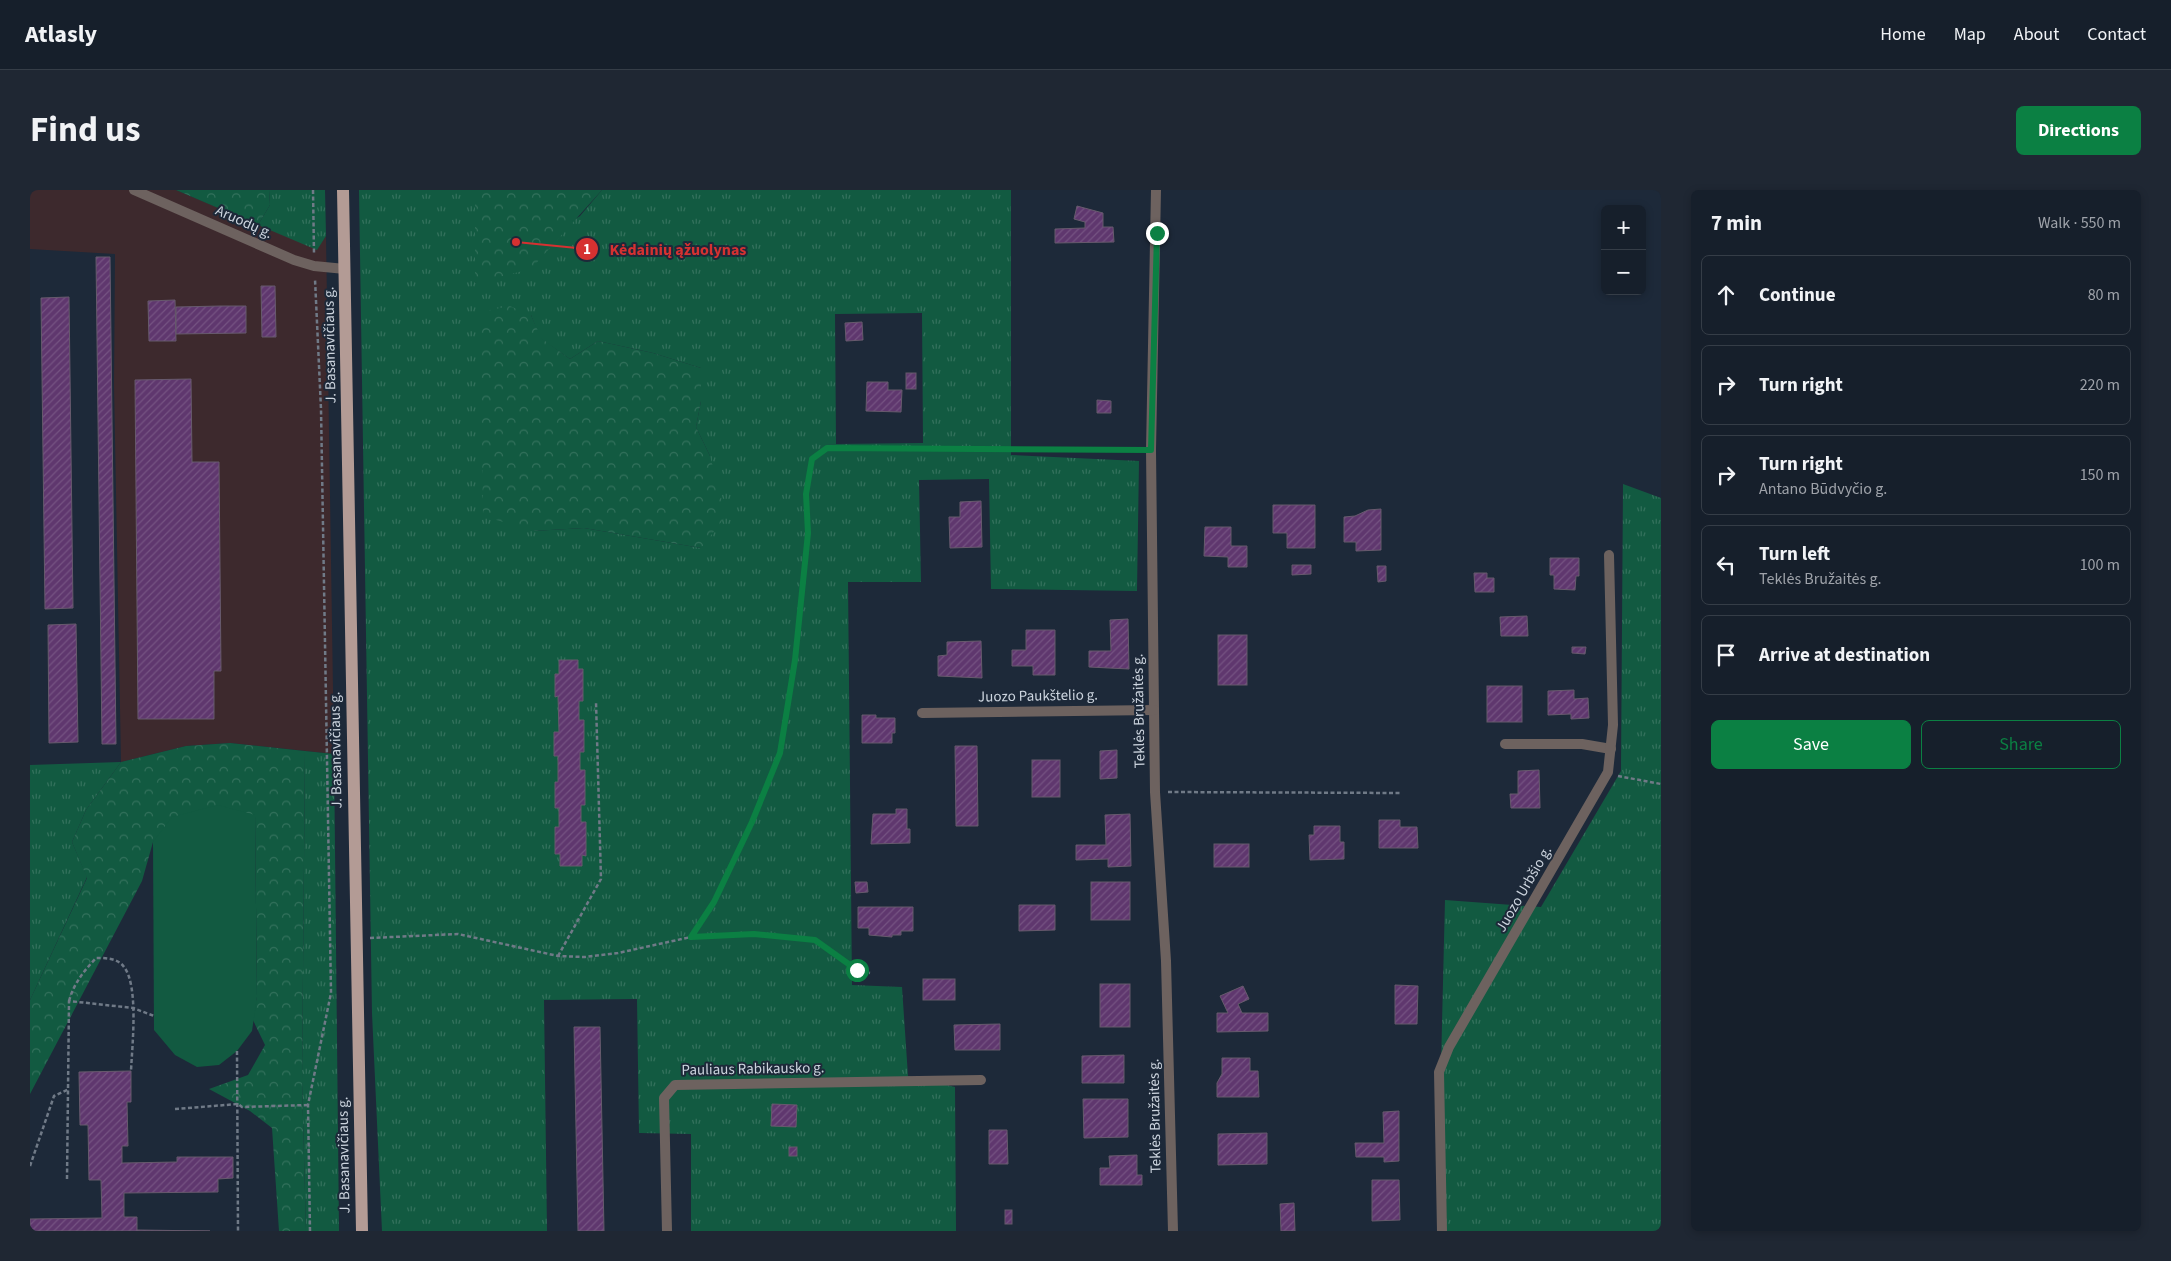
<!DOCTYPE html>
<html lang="en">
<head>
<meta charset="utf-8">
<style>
  body { margin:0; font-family:"Source Sans 3",sans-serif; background:#1f2733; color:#f1f3f6 }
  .controls { position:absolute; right:15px; top:15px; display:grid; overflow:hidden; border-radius:8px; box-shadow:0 2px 8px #0003 }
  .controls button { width:45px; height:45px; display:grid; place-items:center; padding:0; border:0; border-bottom:1px solid #353d47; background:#161f2b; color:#f1f3f6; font:25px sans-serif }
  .stop { position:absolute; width:15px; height:15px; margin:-11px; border:4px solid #0b8043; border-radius:50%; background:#fff }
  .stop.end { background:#0b8043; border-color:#fff; box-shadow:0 1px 5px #0008 }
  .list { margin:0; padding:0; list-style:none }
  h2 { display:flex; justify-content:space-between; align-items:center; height:65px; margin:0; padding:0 20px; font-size:21px }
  h2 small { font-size:16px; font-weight:400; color:#9ea2a9 }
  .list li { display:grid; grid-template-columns:32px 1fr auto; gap:15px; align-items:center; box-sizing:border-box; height:80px; margin:0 10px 10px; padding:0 10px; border:1px solid #353d47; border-radius:8px }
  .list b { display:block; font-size:19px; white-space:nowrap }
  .list p { margin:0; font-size:16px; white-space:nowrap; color:#9ea2a9 }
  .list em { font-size:16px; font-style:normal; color:#9ea2a9 }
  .actions { display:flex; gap:10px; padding:15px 20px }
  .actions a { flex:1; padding:11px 0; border:1px solid #0b8043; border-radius:8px; text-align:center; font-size:18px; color:#0b8043 }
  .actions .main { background:#0b8043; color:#fff }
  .icon { flex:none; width:28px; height:28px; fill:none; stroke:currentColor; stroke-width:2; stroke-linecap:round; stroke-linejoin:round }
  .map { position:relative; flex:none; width:1631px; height:1041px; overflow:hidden; border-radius:8px }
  header { display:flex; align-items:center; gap:30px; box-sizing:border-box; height:70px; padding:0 25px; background:#161f2b; border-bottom:1px solid #353d47 }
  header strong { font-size:24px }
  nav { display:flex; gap:28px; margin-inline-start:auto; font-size:18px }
  .intro { display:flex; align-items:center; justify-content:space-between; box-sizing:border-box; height:120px; padding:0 30px }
  h1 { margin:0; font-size:35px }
  .button { padding:12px 22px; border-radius:8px; background:#0b8043; color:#fff; font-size:18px; font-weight:700 }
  main { display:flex; gap:30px; padding:0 30px }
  aside { flex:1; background:#161f2b; border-radius:8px; box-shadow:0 2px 8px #0003 }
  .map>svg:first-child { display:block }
  .commercial { fill:#3d292d }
  .grass { fill:url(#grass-tufts); fill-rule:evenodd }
  .forest { fill:url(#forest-crowns) }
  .green { fill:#125a41 }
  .building { fill:url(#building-hatch); stroke:#675a6d }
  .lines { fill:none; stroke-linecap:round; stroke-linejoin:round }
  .path { stroke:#707a87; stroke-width:2.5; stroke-dasharray:4 2.5; stroke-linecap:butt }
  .street { stroke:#6d625f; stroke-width:10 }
  .primary { stroke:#b39b95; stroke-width:12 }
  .route { stroke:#0b8043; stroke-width:6 }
  .labels { text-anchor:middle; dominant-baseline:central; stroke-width:4; stroke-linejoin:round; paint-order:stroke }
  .street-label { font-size:15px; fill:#ccd4de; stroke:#1d2939 }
  .leader { fill:none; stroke:#d63131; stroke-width:2 }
  .callout-dot { fill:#d63131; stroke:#1d2939; stroke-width:2 }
  .mark-label { font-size:15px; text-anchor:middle; font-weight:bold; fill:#fff }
  .callout-label { font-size:16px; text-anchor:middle; font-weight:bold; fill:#d63131; stroke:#1d2939; stroke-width:4; stroke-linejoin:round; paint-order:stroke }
</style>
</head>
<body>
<header>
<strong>Atlasly</strong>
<nav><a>Home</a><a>Map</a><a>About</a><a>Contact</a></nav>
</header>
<div class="intro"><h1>Find us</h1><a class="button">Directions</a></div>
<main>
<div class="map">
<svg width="1631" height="1041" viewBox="0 0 1631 1041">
  <defs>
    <pattern id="grass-tufts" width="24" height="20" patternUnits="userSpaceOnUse" patternTransform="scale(1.25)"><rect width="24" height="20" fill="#125a41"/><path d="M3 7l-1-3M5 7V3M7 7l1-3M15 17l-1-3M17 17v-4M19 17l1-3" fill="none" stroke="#33715c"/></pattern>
    <pattern id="forest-crowns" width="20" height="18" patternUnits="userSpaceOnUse" patternTransform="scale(1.25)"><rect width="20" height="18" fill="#125a41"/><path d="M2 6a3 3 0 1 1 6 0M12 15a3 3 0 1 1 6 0" fill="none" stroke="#33715c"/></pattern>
    <pattern id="building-hatch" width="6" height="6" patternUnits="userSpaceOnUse" patternTransform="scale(1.25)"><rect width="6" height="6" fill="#5f376e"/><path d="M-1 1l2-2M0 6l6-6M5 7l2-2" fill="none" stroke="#755382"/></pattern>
  </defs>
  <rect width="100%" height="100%" fill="#1d2939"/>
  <path class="commercial" d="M0 0H146L287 59 296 46 304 564 200 553 156 556 91 572 84 195 85 64 0 59Z"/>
  <g class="grass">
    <path d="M239 0H295L296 46 287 60 228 35 240 15Z"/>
    <path d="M329 0H445V93L550 26 572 0H981V265L1109 271 1107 401 961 399 959 289 889 290 891 392H818L822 795 872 797 878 886 925 897 926 1041H661V944L609 943 607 809 514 810 517 1041H352L342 823ZM892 123 893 253 806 254 805 124ZM501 125 510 148 540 169 568 151 623 163 671 178V211L666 237 680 266 671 358 554 338 503 341Z"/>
    <path d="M1593 294 1631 308V1041H1407L1415 710 1511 717 1591 581Z"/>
    <path d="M275 561 304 564 309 1041H276L272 891Z"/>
    <path d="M91 572 56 620 42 652 57 687 0 810V575Z"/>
  </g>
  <g class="forest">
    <path d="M146 0H239L240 15 228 35Z"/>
    <path d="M445 0H572L501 79 445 93Z"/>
    <path d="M480 116 501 125 511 148 540 169 568 151 623 163 671 178V211L666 237 680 266 696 326 671 358 554 338 503 341 453 326 450 122Z"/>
    <path d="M200 553 275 561 272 891 276 1041H249L242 938 220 921 179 899 218 885 235 855 222 828 227 807 225 625 123 652 112 691 0 904V810L57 688 42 652 56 620 91 572 156 556Z"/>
  </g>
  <path class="green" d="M188 615 225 625 227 807 222 841 207 861 189 875 167 877 145 865 124 840 123 652 142 627Z"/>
  <g class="building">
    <path d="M1047 16 1073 23V37H1083L1084 52 1025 53V39L1055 38V32L1044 29Z"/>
    <path d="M66 67H80L86 554H72Z"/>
    <path d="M231 96H245L246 147H232Z"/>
    <path d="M39 107 43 418 15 419 11 108Z"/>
    <path d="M145 110 146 151H119L118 111Z"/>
    <path d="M191 116H216V143L146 144V117Z"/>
    <path d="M832 132 833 150 816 151 815 133Z"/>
    <rect x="876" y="183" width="10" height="16"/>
    <path d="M161 189 162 272H189L191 481H184V529H108L105 190Z"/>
    <path d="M837 192H858V200H872L871 222 836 221Z"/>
    <path d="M1067 210 1081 211V223H1067Z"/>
    <path d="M951 311 952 357 920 358 919 327H930V312Z"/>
    <path d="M1243 315H1285V358H1257V343H1243Z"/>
    <path d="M1351 319V360L1326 361V352H1314V327L1325 326 1338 320Z"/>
    <path d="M1175 337H1201V356H1217V377H1198V367L1174 366Z"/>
    <path d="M1520 368H1549V386H1546L1545 400 1524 399V385H1520Z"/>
    <path d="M1262 375H1281V384L1262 385Z"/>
    <path d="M1347 376H1356V391L1348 392Z"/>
    <path d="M1444 383H1457V388H1464V402H1445Z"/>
    <path d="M1497 426 1498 446H1471L1470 427Z"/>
    <path d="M1098 429 1099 479 1059 477V461H1081L1080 430Z"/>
    <path d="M46 434 48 552 19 553 18 435Z"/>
    <path d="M996 440H1025V485H1003V476H982V460H996Z"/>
    <rect x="1188" y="445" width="29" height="50"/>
    <path d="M951 451 952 488 908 486V466L917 465V452Z"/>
    <path d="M1542 457H1556L1555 464 1542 463Z"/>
    <path d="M529 470H548V479H553V511H549V530H554V562H550V580H555V615H551V632H556V666L552 665V676H530V664H525V637H529V618H525V592H528V566H524V542H529L528 506 525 507V484H529Z"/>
    <rect x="1457" y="496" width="35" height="36"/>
    <path d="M1544 500V509L1558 508 1559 528 1541 529V524L1518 525V501Z"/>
    <path d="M832 525H846V528H865V543H862V553H832Z"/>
    <path d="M925 556H947L948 636H926Z"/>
    <path d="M1087 560V588L1070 589V561Z"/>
    <rect x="1002" y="570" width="28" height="37"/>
    <path d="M1509 580 1510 618H1481L1480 604H1488V581Z"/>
    <path d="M866 619H877V639H880V653L841 654 843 624H866Z"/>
    <path d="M1100 624 1101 676 1078 677V669L1046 670V655H1076L1075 625Z"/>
    <path d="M1349 630H1370V637H1387L1388 658H1349Z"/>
    <path d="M1284 636H1310V652H1314V669L1280 670 1279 645H1284Z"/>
    <rect x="1184" y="654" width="35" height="23"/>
    <path d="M825 692H837L838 702 826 703Z"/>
    <rect x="1061" y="692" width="39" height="38"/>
    <path d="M989 715H1025V740L989 741Z"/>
    <path d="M828 717H883V741H871V745H862V747L839 745V738H828Z"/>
    <rect x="893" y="789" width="32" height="21"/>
    <rect x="1070" y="794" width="30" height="43"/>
    <path d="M1365 795 1388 796 1387 834H1365Z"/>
    <path d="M1213 796 1219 809 1208 814 1212 823H1238V841L1187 842V823H1198L1190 806Z"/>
    <path d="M970 834V860H925L924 835Z"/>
    <path d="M544 837H570L574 1041H548Z"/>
    <path d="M1094 865V893H1052V866Z"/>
    <path d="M1192 868H1220V881H1228L1229 907H1187V893L1192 884Z"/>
    <path d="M101 881V912H97L98 956H92V973L147 972V967H203V988L188 989V1002L94 1003V1027H107V1040L180 1041H0V1029L72 1028 71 990H59L58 935H50L49 882Z"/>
    <path d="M1053 909H1098V947L1054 948Z"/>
    <path d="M742 914 767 915 766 937 741 936Z"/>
    <path d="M1369 921V971L1354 972V967H1326L1325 953H1354L1353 922Z"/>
    <path d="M959 940H977L978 974H959Z"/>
    <path d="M1237 943V974L1188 975V944Z"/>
    <rect x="759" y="957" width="8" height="9"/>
    <path d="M1107 965V985H1112V995H1070V978H1080L1079 966Z"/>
    <path d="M1342 990H1369L1370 1030 1342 1031Z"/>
    <path d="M1264 1013 1265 1041H1251L1250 1014Z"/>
    <rect x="975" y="1020" width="7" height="14"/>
  </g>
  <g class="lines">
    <g class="path">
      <path d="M283 0 284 63"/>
      <path d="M1588 586 1631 594"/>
      <path d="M1138 602 1371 603"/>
      <path d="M661 747 724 744 785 750 827 780 840 783"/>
      <path d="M340 748 428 744 528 766 555 767 588 763 661 747 684 712 722 632 750 563 765 470 778 343 776 304 782 269 797 257 1108 260"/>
      <path d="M528 766 571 689 566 512"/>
      <path d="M39 811C44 793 54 781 66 768 76 768 88 768 94 777 109 796 102 857 101 881"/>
      <path d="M207 861 208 1041"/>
      <path d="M145 919 208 914 212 917 278 915"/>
      <path d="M0 976 24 906 39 899"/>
      <path d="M37 989 39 811 103 818 124 826"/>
      <path d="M280 1041 278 915 301 803 291 219 285 89"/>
    </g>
    <g class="street">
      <path d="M104 0 264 70 284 76 315 79"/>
      <path d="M1126 0 1121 260 1124 520 1125 602 1136 771 1143 1041"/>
      <path d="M892 523 1124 520"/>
      <path d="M1475 554H1552L1581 559"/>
      <path d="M637 1041 634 908 645 895 951 890"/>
      <path d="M1412 1041 1409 882 1419 857 1578 582 1583 535 1579 365"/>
    </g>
    <path class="primary" d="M313 0 332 1041"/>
  </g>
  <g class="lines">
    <path class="route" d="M827 780 785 750 724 744 661 747 684 712 722 632 750 563 765 470 778 343 776 304 782 269 797 258 1121 260 1127 43"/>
  </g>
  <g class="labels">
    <g class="street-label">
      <text transform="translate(214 32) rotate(24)">Aruodų g.</text>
      <text transform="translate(300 155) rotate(-91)">J. Basanavičiaus g.</text>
      <text transform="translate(1008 506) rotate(-1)">Juozo Paukštelio g.</text>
      <text transform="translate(1109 521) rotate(-91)">Teklės Bružaitės g.</text>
      <text transform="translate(306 560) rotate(-91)">J. Basanavičiaus g.</text>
      <text transform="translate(1494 699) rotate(-60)">Juozo Urbšio g.</text>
      <text transform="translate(723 879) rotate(-1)">Pauliaus Rabikausko g.</text>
      <text transform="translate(1125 926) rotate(-91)">Teklės Bružaitės g.</text>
      <text transform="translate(314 965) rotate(-91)">J. Basanavičiaus g.</text>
    </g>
  </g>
  <path class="leader" d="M486 52L557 59"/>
  <g class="callout-dot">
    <circle cx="486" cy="52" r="5"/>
    <circle cx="557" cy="59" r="12"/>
  </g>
  <g class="mark-label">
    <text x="557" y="64">1</text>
  </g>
  <g class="callout-label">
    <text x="648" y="65">Kėdainių ąžuolynas</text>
  </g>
</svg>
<div class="controls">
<button>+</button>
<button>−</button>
</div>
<div class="stop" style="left:827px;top:780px"></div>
<div class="stop end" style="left:1127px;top:43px"></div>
</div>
<aside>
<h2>7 min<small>Walk · 550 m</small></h2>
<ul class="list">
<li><svg class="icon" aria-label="ahead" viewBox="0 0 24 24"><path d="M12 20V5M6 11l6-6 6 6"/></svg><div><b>Continue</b></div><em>80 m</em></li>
<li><svg class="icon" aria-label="right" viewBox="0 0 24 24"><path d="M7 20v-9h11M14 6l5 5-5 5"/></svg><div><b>Turn right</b></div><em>220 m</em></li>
<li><svg class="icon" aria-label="right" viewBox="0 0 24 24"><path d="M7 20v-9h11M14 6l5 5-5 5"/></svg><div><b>Turn right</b><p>Antano Būdvyčio g.</p></div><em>150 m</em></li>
<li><svg class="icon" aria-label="left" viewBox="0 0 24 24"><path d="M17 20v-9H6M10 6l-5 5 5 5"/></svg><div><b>Turn left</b><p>Teklės Bružaitės g.</p></div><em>100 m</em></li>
<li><svg class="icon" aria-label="arrive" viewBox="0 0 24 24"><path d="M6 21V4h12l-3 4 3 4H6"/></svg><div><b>Arrive at destination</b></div></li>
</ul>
<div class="actions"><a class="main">Save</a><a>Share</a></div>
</aside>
</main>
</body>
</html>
